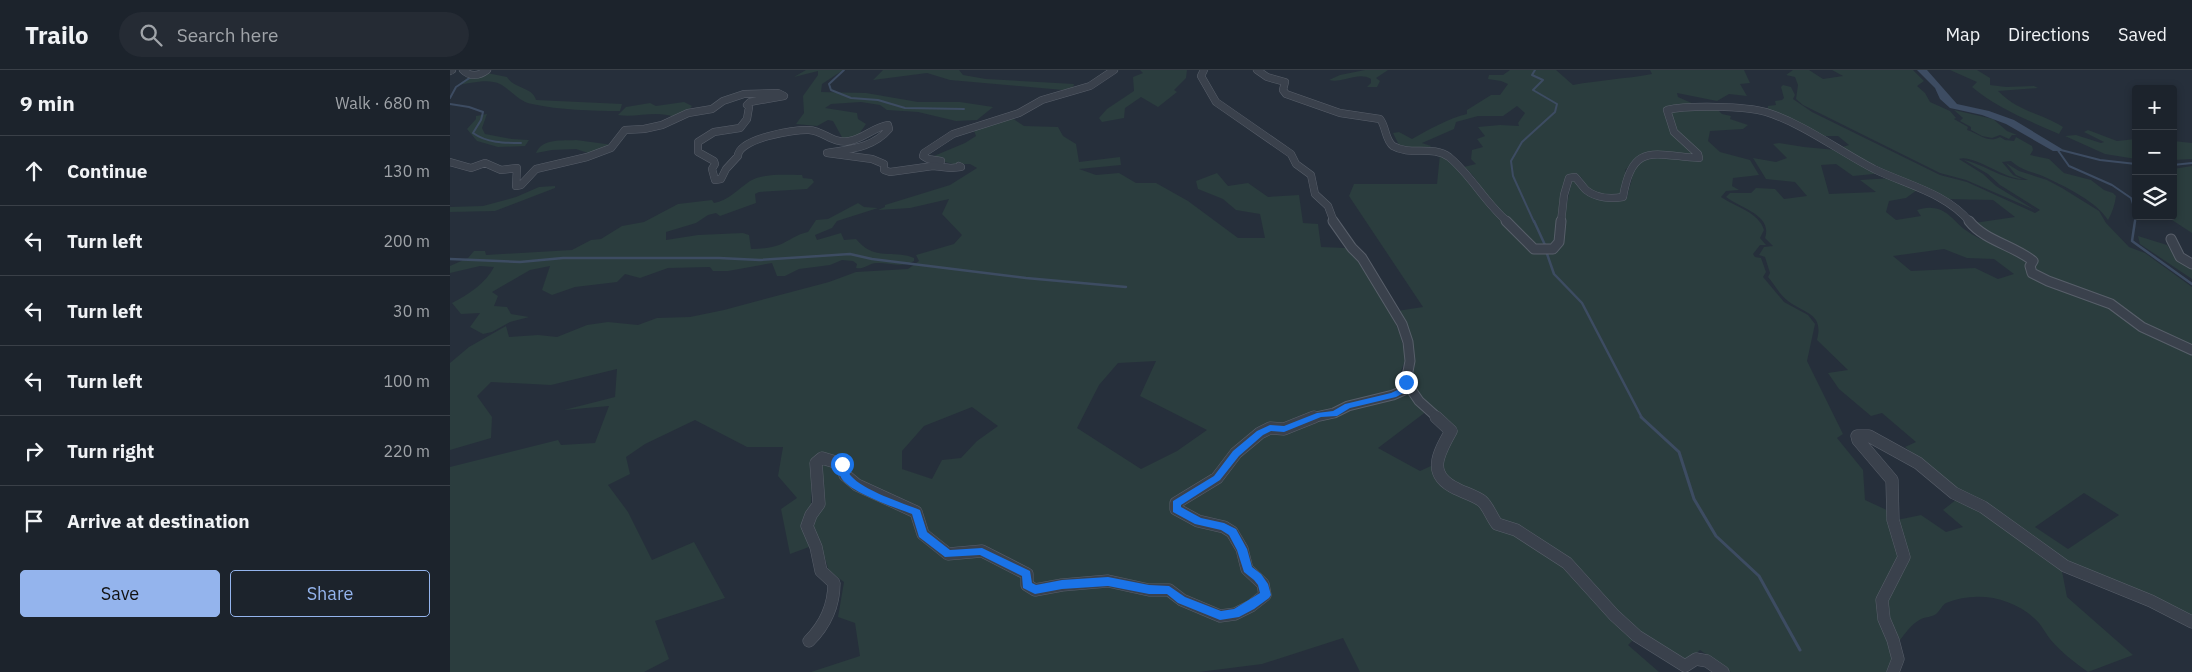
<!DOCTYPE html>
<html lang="en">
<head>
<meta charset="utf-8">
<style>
  body { margin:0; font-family:"IBM Plex Sans",sans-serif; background:#252b34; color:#f1f3f6 }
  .controls { position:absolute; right:15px; top:15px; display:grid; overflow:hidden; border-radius:5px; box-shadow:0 2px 8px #0003 }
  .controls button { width:45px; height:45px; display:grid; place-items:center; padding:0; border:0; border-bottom:1px solid #3a4048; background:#1c232c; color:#f1f3f6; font:25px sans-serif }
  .stop { position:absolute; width:15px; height:15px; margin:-11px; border:4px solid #1a73e8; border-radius:50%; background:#fff }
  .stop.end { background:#1a73e8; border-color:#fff; box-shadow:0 1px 5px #0008 }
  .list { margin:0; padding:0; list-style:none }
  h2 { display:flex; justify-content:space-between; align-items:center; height:65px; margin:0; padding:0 20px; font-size:21px }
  h2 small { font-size:16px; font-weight:400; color:#a0a4a9 }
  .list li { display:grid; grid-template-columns:32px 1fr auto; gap:15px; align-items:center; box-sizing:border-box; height:70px; padding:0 20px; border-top:1px solid #3a4048 }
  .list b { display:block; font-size:19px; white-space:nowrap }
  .list em { font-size:16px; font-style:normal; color:#a0a4a9 }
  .actions { display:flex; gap:10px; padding:15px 20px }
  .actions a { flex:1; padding:11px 0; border:1px solid #94b4ed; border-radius:5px; text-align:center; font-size:18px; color:#94b4ed }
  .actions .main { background:#94b4ed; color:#111 }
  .icon { flex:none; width:28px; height:28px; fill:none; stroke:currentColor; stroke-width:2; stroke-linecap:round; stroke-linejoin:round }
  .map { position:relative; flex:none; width:1742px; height:602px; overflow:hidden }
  header { display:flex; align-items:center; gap:30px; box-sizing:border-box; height:70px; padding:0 25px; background:#1c232c; border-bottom:1px solid #3a4048 }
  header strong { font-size:24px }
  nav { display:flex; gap:28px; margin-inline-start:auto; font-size:18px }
  .search { width:350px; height:45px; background:#252b34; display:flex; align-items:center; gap:12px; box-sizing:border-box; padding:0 18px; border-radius:28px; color:#a0a4a9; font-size:19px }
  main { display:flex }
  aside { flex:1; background:#1c232c }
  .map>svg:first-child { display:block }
  .green { fill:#2b3d3e; fill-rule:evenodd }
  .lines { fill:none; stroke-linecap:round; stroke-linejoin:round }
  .stream-far2 { stroke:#3d4c62; stroke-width:2 }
  .stream-far1 { stroke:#3d4c62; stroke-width:2.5 }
  .stream { stroke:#3d4c62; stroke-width:3 }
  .river { fill:#3d4c62; fill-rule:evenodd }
  .minor-far2-casing { stroke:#585f6a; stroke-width:8 }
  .minor-far1-casing { stroke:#585f6a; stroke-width:11 }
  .minor-casing { stroke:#585f6a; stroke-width:13 }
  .minor-far2 { stroke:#3a414c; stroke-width:7 }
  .minor-far1 { stroke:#3a414c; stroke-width:9 }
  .minor { stroke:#3a414c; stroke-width:12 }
  .route { fill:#1a73e8 }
</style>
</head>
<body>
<header>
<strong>Trailo</strong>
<div class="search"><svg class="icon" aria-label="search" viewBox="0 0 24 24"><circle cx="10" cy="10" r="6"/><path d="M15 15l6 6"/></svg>Search here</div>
<nav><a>Map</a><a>Directions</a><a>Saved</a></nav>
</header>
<main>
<aside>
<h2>9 min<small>Walk · 680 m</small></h2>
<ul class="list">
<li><svg class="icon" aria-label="ahead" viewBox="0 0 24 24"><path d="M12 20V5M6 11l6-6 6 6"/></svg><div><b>Continue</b></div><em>130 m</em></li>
<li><svg class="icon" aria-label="left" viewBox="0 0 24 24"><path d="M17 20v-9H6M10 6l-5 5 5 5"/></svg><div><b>Turn left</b></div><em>200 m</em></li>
<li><svg class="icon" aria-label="left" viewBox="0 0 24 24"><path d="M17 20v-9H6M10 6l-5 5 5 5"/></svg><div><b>Turn left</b></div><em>30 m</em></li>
<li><svg class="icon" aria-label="left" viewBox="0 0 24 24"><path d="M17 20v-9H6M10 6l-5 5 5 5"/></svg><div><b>Turn left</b></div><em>100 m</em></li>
<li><svg class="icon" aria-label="right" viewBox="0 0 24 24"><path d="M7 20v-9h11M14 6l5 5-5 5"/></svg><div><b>Turn right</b></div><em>220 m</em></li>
<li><svg class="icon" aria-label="arrive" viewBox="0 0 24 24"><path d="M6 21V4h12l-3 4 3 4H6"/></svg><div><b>Arrive at destination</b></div></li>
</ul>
<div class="actions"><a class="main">Save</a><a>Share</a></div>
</aside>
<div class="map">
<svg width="1742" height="602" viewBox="0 0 1742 602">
  <rect width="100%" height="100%" fill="#262f3b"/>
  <g class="green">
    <path d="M356 0H402H393L372 14 371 22 416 23 468 32H510L543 37 527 50 506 51 468 42 437 40 430 35 411 32 381 34 375 38 407 43 408 49 416 54 407 67 393 69 383 51 378 50 367 56 346 54 354 43 353 26 368 5V1L344 7Z"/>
    <path d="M433 0H509L513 5 536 9 624 14 623 18 613 20 500 10 477 3 423 10Z"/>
    <path d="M690 0H737L736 8 724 20 727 22 708 37 691 27 675 38 674 48 652 52 649 48 657 39 684 21 683 7 693 3Z"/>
    <path d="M915 0H938L926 8 930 11 927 17H917L921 13V9C908 1 892 14 879 10L890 5Z"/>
    <path d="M1060 0H1106L1123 15C1149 10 1175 9 1202 4L1200 0H1294L1300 13 1290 14 1297 26 1279 24 1267 31 1227 23 1228 27 1246 35 1222 36 1218 46 1219 58 1246 87 1187 88 1175 100 1178 108 1171 126 1164 128 1138 119 1131 107 1124 105 1116 106 1111 124 1107 171 1101 177C1080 176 1084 173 1071 159 1063 150 1051 146 1044 137 1033 124 1028 107 1014 97L1026 94 1021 89 1022 80 1033 77 1027 69 1035 66 1028 57 1050 55 1069 56 1068 53 1075 43 1067 36 1053 46H1028L1006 52 1004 59 972 73 981 76 978 80 949 75 943 63 949 62 962 69C980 59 997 49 1017 44V40L1041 25H1050L1058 14 1051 11 1038 9 1039 5H1053Z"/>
    <path d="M1343 0H1359L1373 9 1393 6 1382 0H1463L1474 11 1467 16 1475 23 1480 32 1500 41 1506 48 1504 49 1518 57 1517 60C1528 63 1538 74 1550 67L1555 70 1564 71 1566 67 1582 76 1583 80 1580 85 1599 89 1614 103 1641 110 1654 120 1663 123 1666 126C1665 134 1662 143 1658 150 1647 132 1616 117 1597 108 1584 102 1572 101 1561 91L1552 92 1563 105 1572 109C1554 109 1523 84 1509 89L1533 104 1546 116 1585 140 1516 110 1490 103 1353 35 1346 29 1348 15 1345 7 1336 5Z"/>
    <path d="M1500 0H1527L1540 8V15L1556 17 1584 16 1588 18 1548 21C1570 43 1590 42 1613 57L1609 64C1579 51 1547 38 1522 17L1527 12Z"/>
    <path d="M37 3 57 7C64 19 83 17 86 30L172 34 170 41C141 41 110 40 82 34 69 32 61 20 50 14 39 8 20 13 8 15L20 6Z"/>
    <path d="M1333 15 1341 17 1345 25 1343 29 1362 42 1490 105 1517 112 1585 143 1590 140 1550 115 1538 104 1514 90C1537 95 1553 111 1578 110L1566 105 1556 93 1569 101 1597 110 1612 118 1649 141 1656 153 1679 177 1695 183 1742 217V278L1679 246 1585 203V196L1530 160 1524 153 1565 147 1543 130 1497 129 1389 78 1399 75 1388 66H1369L1307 38H1318V36L1326 35 1325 31 1332 30 1334 28 1331 17Z"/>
    <path d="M234 32 242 36 237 42 224 47C207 40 186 48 168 45L176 37 200 33 206 36Z"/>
    <path d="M1267 39 1272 44 1281 46 1280 49 1298 55 1293 59 1260 61 1258 71 1270 82 1300 90 1309 105 1283 108 1282 116 1289 120 1276 121 1271 127C1285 137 1309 142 1314 160L1310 168 1316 175H1310L1303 184 1305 187 1311 188 1316 202 1313 207 1334 232 1358 245 1365 254 1357 291 1393 364 1387 368 1413 400 1415 430 1439 441 1450 485 1436 512 1444 589 1438 602H1281L1250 580 1235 593 1188 563 1120 491 1048 451 995 408 990 391 1004 361 960 317 962 290 947 241 973 237 899 126 904 114H987L990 84 1016 104 1040 140 1053 150 1073 173 1107 180 1122 110H1125L1157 130 1173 131 1178 126C1178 119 1181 115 1182 108 1183 106 1182 102 1182 100 1187 82 1236 90 1251 90L1223 57 1221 42Z"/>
    <path d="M1504 40 1543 49 1557 61 1567 65H1562L1559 69 1550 65 1542 68 1532 66 1521 60V57L1510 51 1513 48Z"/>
    <path d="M37 44 32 58 35 64 62 69 79 70 75 76 48 77 27 71 17 59 26 49V46Z"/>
    <path d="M562 48 574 56 608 57 613 66 626 74 629 92 670 87 671 95 629 99 646 105 669 103 686 113H706L738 131 788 168H815L810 144 786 140 773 129 748 119 746 111 767 103 778 116 798 113 818 127 849 125 853 153 868 154 871 177 896 178 907 188 942 245 950 264 956 288 949 306 953 316 941 323 881 342H867L834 356 820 355 763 405 720 434 776 461 805 509 811 522C803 529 795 536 785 539 766 544 735 526 720 516L592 518 582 513V499L501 480 478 461 468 441 438 428 370 387 362 409 361 435 353 458 359 477 340 484 331 439 347 428 328 406 333 377H297L245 350 195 374 176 387 180 404 158 415 178 442 202 490 244 472 275 528 205 551 219 589 194 602H0V397L108 370 111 375 145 373 159 336 114 340 165 327 167 299 101 315 41 312 27 326 42 347 41 368 0 380V293L19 277 56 256 59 267 88 265 107 267 137 255 158 252 188 255 207 248 240 247 274 240 379 212 406 202 458 199 469 191 466 185 504 174 512 165 492 144 499 129 460 138 428 140 435 137V135L500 115 527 98 520 94H503L479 88 515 73 526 66 523 58ZM706 291 690 326 757 360 727 381 691 399 627 358 649 315 668 293ZM522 337 548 356 527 371 511 388 492 390 482 409 452 399V381L474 356Z"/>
    <path d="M1638 60 1667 71 1686 69V89L1655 84 1615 66 1626 65 1651 73 1654 72 1634 62Z"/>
    <path d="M126 70 163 75 141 84 126 79 102 80 86 83C92 68 113 71 126 70Z"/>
    <path d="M1723 71 1742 73V89L1723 90Z"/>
    <path d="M1329 73 1354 77 1386 80 1434 103 1403 106 1386 94 1371 95 1379 124 1426 122 1410 110 1442 108 1467 120 1456 128 1439 131 1436 142 1446 150 1471 146 1467 140C1471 139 1478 137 1482 138 1497 139 1504 151 1514 159 1533 174 1559 176 1578 190L1576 196 1654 233 1742 282V548L1616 494 1505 421 1455 377 1466 372 1432 343 1421 346 1389 319 1378 303 1398 300 1367 270C1374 243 1355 244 1338 231 1330 225 1324 214 1318 207L1320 203 1315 187 1309 185 1314 177 1323 176 1315 168C1323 145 1290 138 1276 127L1280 123H1301L1306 118 1325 119 1334 129 1357 126 1345 112 1316 109 1303 88 1326 92 1337 88 1323 74ZM1494 179 1517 188 1544 189 1564 204 1548 209 1525 198 1461 201 1443 186ZM1634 423 1669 445 1618 479 1585 457Z"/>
    <path d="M1742 96V163L1716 146H1723V99Z"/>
    <path d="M352 105 353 108 362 109 364 112 357 119 309 122 305 124 306 133 270 146 266 143 258 145 246 153 216 162V170L248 165 293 163 299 165 301 179C310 179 320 178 329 175 339 171 347 164 358 162L366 150 378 149 408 133 414 137 428 138 387 151 382 158 365 165 367 170 391 163 394 170 406 169C425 192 443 179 464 188V191C454 198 439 193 428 193 420 192 414 200 406 198L407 194 403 191 392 190 380 195 349 199 335 206H327L322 193 278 201H263L260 197 218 198 190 208 175 204 167 212 125 217 102 225 92 220 100 196 80 200 42 222 48 226 44 236 57 237 61 244 79 247 60 252 42 262 33 264 20 257 30 243 11 244 2 233C18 225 36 213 44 197L30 196 0 203V196L18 188 24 181H35L36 185 122 180 141 170 151 169 172 156 194 152 228 134 262 130 264 133C278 131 288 119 300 111 313 103 337 105 352 105Z"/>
    <path d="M105 116V118L45 141 0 142V137L33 136 66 127 89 117Z"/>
    <path d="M1688 166 1717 175 1723 184 1742 196V209L1690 174Z"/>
    <path d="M957 321 977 341 928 378 970 401 983 395 1031 433 1036 446 1116 494 1185 568 1178 575 1209 602H910L893 568 812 594 749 602H361L410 586 405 553 388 547 394 512 379 501 370 473 361 455 369 394 390 395 393 409 464 444 497 487 531 484 574 507V517L658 514 719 524 772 548 819 525 799 498 783 459 748 448 730 435 814 363Z"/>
    <path d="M1507 429 1532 438 1611 496 1617 527 1683 585 1638 602C1624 592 1611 582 1600 569 1596 564 1593 558 1589 553 1566 528 1528 520 1496 533 1492 535 1490 541 1486 544 1482 547 1476 547 1471 549 1461 554 1454 565 1447 574 1443 561 1433 543 1437 529 1441 515 1458 504 1457 488 1457 476 1450 462 1447 450L1471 445 1496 462 1513 457 1493 440Z"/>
  </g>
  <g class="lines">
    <g class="stream-far2">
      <path d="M394 0 379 14 381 20 401 28 428 30 455 38 514 39"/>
      <path d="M0 28 6 17 21 7"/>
      <path d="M0 34 19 37 33 42 31 50 23 63C37 73 54 73 71 73"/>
      <path d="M1607 79 1619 96 1662 115 1681 128 1686 143 1685 152"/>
      <path d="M1607 79 1650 90 1686 94"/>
      <path d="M1723 95 1742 93"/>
      <path d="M1084 152 1063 106 1061 91 1072 72 1105 42 1107 34 1083 20 1093 10 1082 5 1085 0"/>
    </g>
    <g class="stream-far1">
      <path d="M1084 151 1095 175"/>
      <path d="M1685 151 1682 171 1742 214"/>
      <path d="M1096 181 1104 204 1132 233 1192 348"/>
      <path d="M0 189 70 192 113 188H269L310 190 400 184 422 189 576 208 676 217"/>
    </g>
    <path class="stream" d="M1191 347 1229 382 1244 429 1266 466 1309 506 1350 580"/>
    <path class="river" d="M1467 0H1477L1507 34 1539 41 1564 50 1612 79 1611 81H1603L1556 54 1532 45 1500 38 1490 29 1485 18Z"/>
    <defs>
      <g id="minor-far2">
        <path d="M13 0C20 7 29 6 37 0"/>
        <path d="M754 0 751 6 766 32 841 84 846 94 861 105 865 124 878 136 884 152"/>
        <path d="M807 0 817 7 835 12 833 20 836 24 890 43 930 49C936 56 935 70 943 76 960 86 983 75 999 87 1022 106 1035 133 1058 152"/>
        <path d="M0 1 2 0"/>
        <path d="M491 91 478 89 473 86 474 83 503 64 569 43 592 30 640 16 664 0"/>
        <path d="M0 92 21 98 35 93 51 100 67 98 66 116 71 115 86 99 137 87 161 78 175 60 194 59 212 55 238 43 262 39 273 31 294 24 328 23 334 26 300 32 297 35 299 37 297 49 290 58 264 62 248 72V82L264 91 265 94 262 99 265 110 271 109 276 99 288 86C288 69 344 59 359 60 374 61 383 74 399 71 413 69 424 57 438 55L439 59C423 78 400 79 377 83L422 89 434 94V100L440 102 483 96 501 98 511 97 509 96"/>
        <path d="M1111 152 1114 125 1119 108 1125 107C1129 111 1132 116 1136 120 1146 128 1161 129 1173 127 1182 72 1203 85 1249 88L1248 84 1224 62 1217 40C1238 35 1295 36 1316 42 1354 54 1389 81 1424 99 1457 115 1496 123 1520 152"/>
      </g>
      <g id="minor-far1">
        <path d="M883 151 902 178 912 188 952 254 958 272 960 291 956 312 969 331 988 348"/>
        <path d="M1056 151 1084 179H1103L1109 172 1111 151"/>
        <path d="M1519 151C1535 171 1563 175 1583 191L1580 196 1582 203 1598 211 1661 234 1692 257 1742 280"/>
        <path d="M1721 169 1730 187 1742 194"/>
        <path d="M861 348 884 343 898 336 943 325 959 318"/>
      </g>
      <g id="minor">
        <path d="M986 347 1001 361C988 384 976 405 1007 419 1015 423 1025 426 1032 431 1038 436 1042 448 1047 454L1066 460 1117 493 1164 545 1187 566 1235 596 1246 589 1257 591 1273 602"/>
        <path d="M359 571C375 555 384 536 384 513L371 501 366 477 357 456 361 445 369 434 366 393 372 388 392 394 395 405 407 415 466 442 473 464 498 484 532 481 577 504V515L585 520 612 515 658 511 699 520H719L732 530 770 546 785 544 801 536 815 525 813 514 797 499 792 479 782 462 774 457 748 451 726 439V433L767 408 786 383 810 363 820 358 834 359 864 347"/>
        <path d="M1443 602 1448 589 1443 570 1434 549 1432 530 1454 487 1443 450 1442 410 1408 370 1407 366H1419L1468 393 1504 423 1533 437 1615 496 1701 531 1742 552"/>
      </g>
    </defs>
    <use href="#minor-far2" class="minor-far2-casing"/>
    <use href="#minor-far1" class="minor-far1-casing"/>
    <use href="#minor" class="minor-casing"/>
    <use href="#minor-far2" class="minor-far2"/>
    <use href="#minor-far1" class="minor-far1"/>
    <use href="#minor" class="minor"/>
  </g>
  <path class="route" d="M956 309 959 310 963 318 946 327 900 338 887 346 871 347 834 362 821 361 813 365 789 386 770 410 731 435V437L751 448 774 453 786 459 797 479 802 497 811 504 818 514 821 525 819 528 804 539 789 547 770 550 728 533 717 524H699L658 516 612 519 585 524 573 518 572 506 530 485 495 487 469 467 462 444C446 438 402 423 392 409 389 405 389 398 388 394L389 391H396C398 396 398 403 401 406 413 420 452 433 470 440L477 462 500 480 532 478 580 501 582 513 586 515 612 510 658 507 699 515 719 516 735 527 771 541 784 539 810 523 808 515 804 510 794 502 787 480 779 465 771 460 745 454 723 442V431L764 406 783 381 807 361 820 355 834 356 867 343 883 341 895 334 941 323 954 317 952 312Z"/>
</svg>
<div class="controls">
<button>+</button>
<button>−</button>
<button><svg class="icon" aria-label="layers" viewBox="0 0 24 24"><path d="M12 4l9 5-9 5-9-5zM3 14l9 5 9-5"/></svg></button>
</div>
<div class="stop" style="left:392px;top:394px"></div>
<div class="stop end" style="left:956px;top:312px"></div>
</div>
</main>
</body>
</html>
